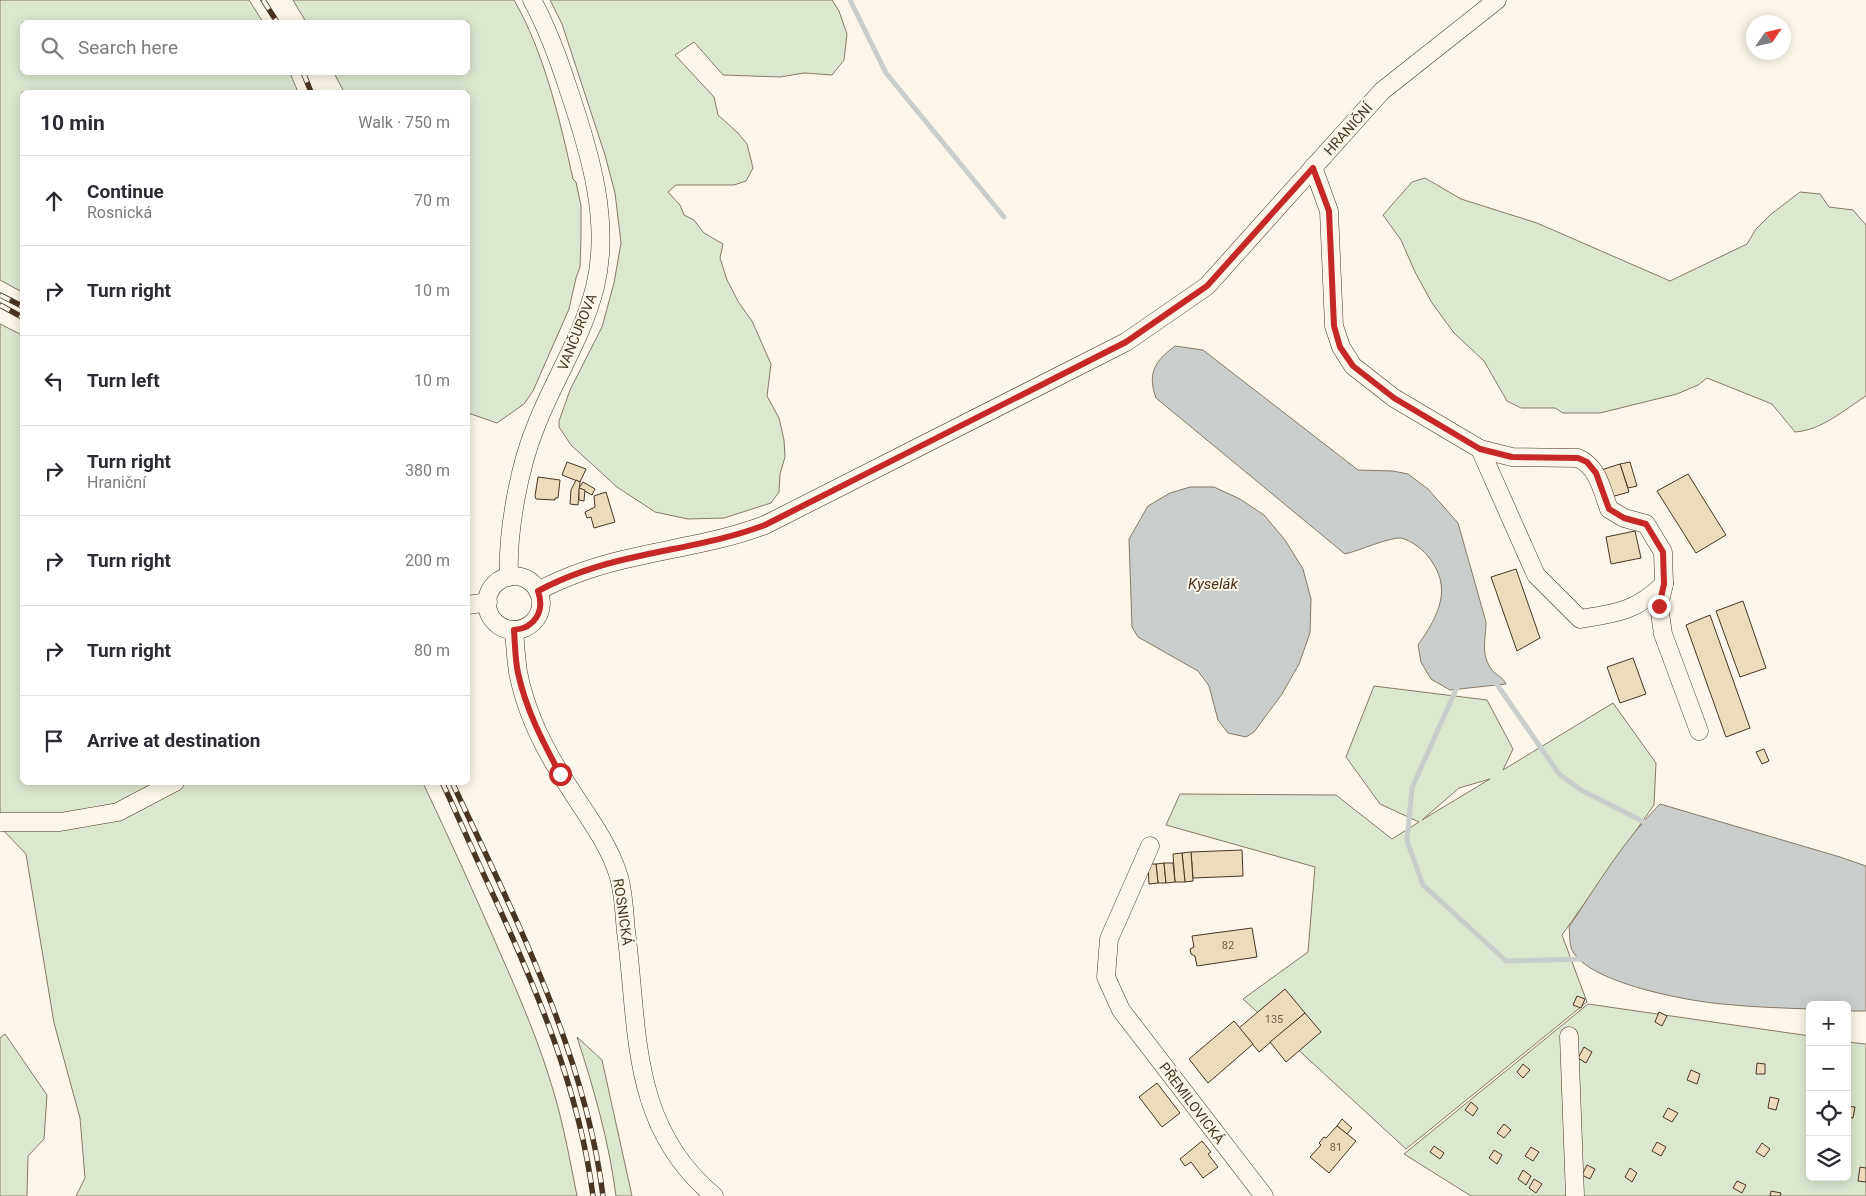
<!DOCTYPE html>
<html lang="en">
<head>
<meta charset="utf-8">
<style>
  body { margin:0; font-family:Roboto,sans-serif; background:#f7f7f7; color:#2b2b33 }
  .controls { position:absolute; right:15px; bottom:15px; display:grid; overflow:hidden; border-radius:8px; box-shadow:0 2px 12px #0003 }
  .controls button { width:45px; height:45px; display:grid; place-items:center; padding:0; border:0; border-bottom:1px solid #e1e1e2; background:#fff; color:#2b2b33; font:25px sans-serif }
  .compass { position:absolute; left:1746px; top:15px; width:45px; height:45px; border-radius:50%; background:#fff; box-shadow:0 2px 12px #0003; rotate:56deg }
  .stop { position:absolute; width:15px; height:15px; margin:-11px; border:4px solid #c62828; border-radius:50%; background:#fff }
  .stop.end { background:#c62828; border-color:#fff; box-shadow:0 1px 5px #0008 }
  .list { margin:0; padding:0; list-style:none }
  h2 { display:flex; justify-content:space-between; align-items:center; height:65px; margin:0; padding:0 20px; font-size:21px }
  h2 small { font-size:16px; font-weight:400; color:#7c7c81 }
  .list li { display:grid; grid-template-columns:32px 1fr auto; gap:15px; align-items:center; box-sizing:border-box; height:90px; padding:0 20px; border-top:1px solid #e1e1e2 }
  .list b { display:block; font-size:19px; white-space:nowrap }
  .list p { margin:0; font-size:16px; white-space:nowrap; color:#7c7c81 }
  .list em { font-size:16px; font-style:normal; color:#7c7c81 }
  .icon { flex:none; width:28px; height:28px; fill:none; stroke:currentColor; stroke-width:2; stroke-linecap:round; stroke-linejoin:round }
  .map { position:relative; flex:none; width:1866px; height:1196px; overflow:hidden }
  .search { position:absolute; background:#fff; box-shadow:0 2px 12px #0003; left:20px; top:20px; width:450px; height:55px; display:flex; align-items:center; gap:12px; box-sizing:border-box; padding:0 18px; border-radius:8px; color:#7c7c81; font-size:19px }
  .panel { position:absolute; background:#fff; box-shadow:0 2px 12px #0003; left:20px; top:90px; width:450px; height:695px; border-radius:8px }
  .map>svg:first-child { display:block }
  .green { fill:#dce7d0; stroke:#887966; fill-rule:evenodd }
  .water { fill:#c9cecd; stroke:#887966 }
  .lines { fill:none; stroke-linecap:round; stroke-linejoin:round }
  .stream { stroke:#c9cecd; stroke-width:5 }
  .building { fill:#ecdcbc; stroke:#4a3520 }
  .minor-casing { stroke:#4a3520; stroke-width:19 }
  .minor { stroke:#fbf6e9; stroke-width:18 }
  .rail-casing { stroke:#4a3520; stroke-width:5.5 }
  .rail { stroke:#fbf6e9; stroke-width:4; stroke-dasharray:11; stroke-linecap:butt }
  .route { stroke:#c62828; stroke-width:6 }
  .labels { text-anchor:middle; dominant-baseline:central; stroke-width:4; stroke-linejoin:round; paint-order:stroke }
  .number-label { font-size:11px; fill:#725f47 }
  .street-label { font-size:14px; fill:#4a3520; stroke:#fbf6e9 }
  .water-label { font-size:15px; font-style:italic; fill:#4a3520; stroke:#fbf6e9 }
</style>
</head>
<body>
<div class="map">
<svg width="1866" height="1196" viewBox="0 0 1866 1196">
  <rect width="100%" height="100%" fill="#fbf6e9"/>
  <g class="green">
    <path d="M0 0H249L263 22H22V72L290 73 298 92H22V292L0 280Z"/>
    <path d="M293 0H514C544 52 560 120 573 179L576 182 581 206V238L580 267 576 278 569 309 533 391 524 404 497 423 468 413V92H344L334 73 468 72V22H306Z"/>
    <path d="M550 0H832L839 11 847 34 844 60 832 75 804 73 780 77 723 75 694 42 675 55 714 97 718 115 738 133 747 144 753 168 746 181 734 185H676L668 192 680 205 684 215 694 220 704 233 723 244 720 258 727 280 739 303 752 321 771 364 767 396 779 418 784 440 785 457 780 474 779 492 771 503 724 518 688 519 655 512 617 487 571 445 559 427V421L570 390 602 327 614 283 621 243 615 193 605 155 562 24Z"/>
    <path d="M1425 178 1461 199 1537 223 1670 281 1747 244 1756 229 1770 215 1800 192 1820 194 1829 207 1853 210 1866 225V396C1844 410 1822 430 1795 432L1772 404 1707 378 1698 385 1677 394 1600 413H1563L1555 408H1521L1507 401 1484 361 1454 333 1432 303 1415 272 1401 240 1383 215 1412 182Z"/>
    <path d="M0 324 22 335V782L423 783C450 840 476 897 501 955 521 1000 540 1045 554 1093 564 1127 570 1161 577 1196H76L85 1178 80 1118 54 1023 26 854 0 827Z"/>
    <path d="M1374 686 1487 700 1513 749 1503 770 1613 703 1656 763 1654 805 1562 935 1587 1002 1406 1149 1243 999 1308 952 1315 867 1166 825 1180 794 1336 795 1392 839 1419 822 1380 804 1346 757ZM1490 779 1422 820 1459 788Z"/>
    <path d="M1588 1004 1810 1036V1177H1847V1042L1866 1044V1196H1471L1404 1154Z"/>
    <path d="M5 1034 47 1095 44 1139 28 1156 27 1196H0V1038Z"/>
    <path d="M577 1037 602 1060 632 1196H616C609 1142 594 1089 577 1037Z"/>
  </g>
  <g class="water">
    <path d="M1175 346 1203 350 1358 470 1393 471 1408 474 1428 489 1458 523 1486 622C1486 639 1480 654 1492 670 1496 675 1503 677 1506 684L1450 690 1431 679 1421 662 1418 645C1439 615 1454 587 1427 555 1421 548 1410 540 1401 538 1390 537 1358 551 1345 554L1156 398C1147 373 1155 361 1175 346Z"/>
    <path d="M1190 487H1214L1240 499 1264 515 1285 540 1303 569 1311 599 1310 633 1299 664 1282 694 1254 732 1246 737 1228 733 1218 720 1209 686 1198 671 1138 637 1132 627 1129 539 1148 506 1170 493Z"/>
    <path d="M1660 804 1840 857 1866 866V1011H1847V1005H1810V1009C1781 1008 1751 1007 1722 1004 1688 1001 1588 983 1572 950 1569 944 1570 933 1569 927 1597 885 1624 840 1660 804Z"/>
  </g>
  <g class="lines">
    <g class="stream">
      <path d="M850 0 886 73 1004 217"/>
      <path d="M1494 680 1559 774 1581 790 1648 824"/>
      <path d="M1458 685 1412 788 1407 841 1423 885 1506 961 1587 959"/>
    </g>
  </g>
  <g class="building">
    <path d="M567 462 586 469 580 482 562 475Z"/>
    <path d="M1630 462 1637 486 1628 488 1620 464Z"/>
    <path d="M1620 464 1629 492 1611 497 1601 470Z"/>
    <path d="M1688 474 1726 535 1696 553 1657 491Z"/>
    <path d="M538 477 560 480 558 498H555V500L536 499 535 496Z"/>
    <path d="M576 480 580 482 578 505 570 504 571 490Z"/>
    <path d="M583 482 595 489 592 495 579 488Z"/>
    <path d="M579 488 585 490 584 501 579 500Z"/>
    <path d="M606 492 615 522 594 528 591 517 587 518 585 512 595 507 594 496Z"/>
    <path d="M1635 531 1641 558 1611 564 1606 537Z"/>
    <path d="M1516 569 1540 638 1517 651 1491 577Z"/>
    <path d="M1743 601 1766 668 1740 677 1716 611Z"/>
    <path d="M1710 615 1750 728 1726 737 1686 625Z"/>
    <path d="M1633 658 1646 694 1620 703 1607 667Z"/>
    <path d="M1764 749 1769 761 1762 764 1756 752Z"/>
    <path d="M1242 850 1243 876 1193 878 1191 852Z"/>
    <path d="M1191 852 1193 881 1185 882 1182 853Z"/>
    <path d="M1182 853 1185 882H1175L1173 854Z"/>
    <path d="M1164 863 1166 883H1158L1156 864Z"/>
    <path d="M1164 863H1173L1175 882 1166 883Z"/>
    <path d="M1148 864H1156L1158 883 1149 884Z"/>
    <path d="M1252 928 1257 957 1197 966 1195 956 1191 954 1190 949 1194 947 1192 936Z"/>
    <path d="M1285 989 1305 1013 1259 1052 1239 1028Z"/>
    <path d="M1577 996 1585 999 1581 1008 1573 1005Z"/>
    <path d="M1659 1012 1667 1016 1662 1026 1655 1022Z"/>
    <path d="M1305 1013 1321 1032 1286 1062 1270 1042Z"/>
    <path d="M1234 1021 1253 1044 1208 1083 1189 1059Z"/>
    <path d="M1584 1047 1592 1052 1586 1063 1578 1058Z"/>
    <path d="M1757 1063 1765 1064V1074H1756Z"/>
    <path d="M1523 1064 1530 1070 1523 1078 1517 1072Z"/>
    <path d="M1691 1070 1700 1074 1697 1084 1687 1080Z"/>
    <path d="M1157 1083 1180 1113 1162 1127 1139 1097Z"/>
    <path d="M1770 1097 1779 1099 1776 1110 1768 1108Z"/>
    <path d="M1471 1102 1478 1108 1473 1116 1465 1110Z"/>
    <path d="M1847 1106 1855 1107 1853 1118 1847 1117Z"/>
    <path d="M1668 1108 1678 1113 1672 1122 1663 1117Z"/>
    <path d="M1342 1119 1352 1128 1347 1134 1337 1126Z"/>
    <path d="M1504 1124 1511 1130 1504 1138 1497 1133Z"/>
    <path d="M1337 1126 1356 1141 1329 1173 1310 1157 1321 1145 1319 1143 1324 1137 1326 1138Z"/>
    <path d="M1202 1141 1211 1152 1208 1154 1218 1167 1203 1178 1191 1162 1185 1166 1180 1159Z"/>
    <path d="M1657 1142 1666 1147 1661 1156 1652 1151Z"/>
    <path d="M1762 1143 1770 1149 1764 1157 1756 1152Z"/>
    <path d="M1434 1146 1444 1153 1440 1159 1430 1152Z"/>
    <path d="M1531 1147 1539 1152 1533 1161 1525 1156Z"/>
    <path d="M1494 1150 1502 1155 1497 1164 1489 1158Z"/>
    <path d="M1587 1165 1595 1169 1590 1179 1582 1175Z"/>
    <path d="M1860 1167 1866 1168V1182L1858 1181Z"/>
    <path d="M1630 1168 1637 1173 1632 1182 1625 1177Z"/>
    <path d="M1523 1170 1531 1176 1526 1185 1518 1179Z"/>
    <path d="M1534 1179 1542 1184 1536 1193 1529 1188Z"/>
    <path d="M1737 1181 1746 1185 1742 1193 1733 1188Z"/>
    <path d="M1771 1191 1781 1193 1780 1196H1770Z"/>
  </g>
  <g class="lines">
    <defs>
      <g id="minor">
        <path d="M1313 167 1329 211 1334 326 1341 347 1353 366 1394 398 1480 449 1512 457 1578 458C1598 467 1602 490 1609 509L1624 518 1646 524 1663 552 1664 584 1659 606 1663 634 1699 731"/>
        <path d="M1480 449 1536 575 1580 619C1618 613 1636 611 1664 584"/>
        <circle cx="514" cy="603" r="27"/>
        <path d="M509 577C507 532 519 467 536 426 554 379 583 336 595 287 611 222 590 153 569 91 559 60 548 29 532 0"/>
        <path d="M538 591C568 575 602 564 635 557 679 547 723 541 765 525L1126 342 1207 286 1382 91 1497 0"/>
        <path d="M468 605 488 602"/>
        <path d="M514 630C515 644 516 658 518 672 525 708 542 745 562 776 581 808 607 839 618 874 624 892 624 913 626 931 639 1029 629 1125 714 1196"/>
        <path d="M0 822H60L118 812 175 782"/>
        <path d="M1150 846 1109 939 1106 977 1121 1010 1264 1196"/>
        <path d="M1569 1036 1575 1196"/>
      </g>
    </defs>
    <use href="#minor" class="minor-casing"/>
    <use href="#minor" class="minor"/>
    <defs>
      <g id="rail">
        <path d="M263 0 277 22"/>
        <path d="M303 72 311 92"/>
        <path d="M0 295 22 306"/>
        <path d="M0 305 22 317"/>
        <path d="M442 782C459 818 474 854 491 890 536 988 579 1088 593 1196"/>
        <path d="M452 782C513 913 585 1052 603 1196"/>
      </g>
    </defs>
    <use href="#rail" class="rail-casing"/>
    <use href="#rail" class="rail"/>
  </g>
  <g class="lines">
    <path class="route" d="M560 774C543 742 526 710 518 673 515 659 515 644 514 630 535 628 545 611 538 591 568 575 602 564 635 557 679 547 723 541 765 525L1126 342 1207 286 1313 168 1329 211 1334 326 1340 347 1353 366 1394 398 1480 449 1512 457 1578 458 1587 462 1596 473 1609 509 1624 518 1646 524 1663 552 1664 584 1659 606"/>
  </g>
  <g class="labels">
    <g class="number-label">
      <text x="1228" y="945">82</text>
      <text x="1274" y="1019">135</text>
      <text x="1336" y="1147">81</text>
    </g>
    <g class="street-label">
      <text transform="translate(1348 129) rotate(-48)">HRANIČNÍ</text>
      <text transform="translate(577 332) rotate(-68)">VANČUROVA</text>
      <text transform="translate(623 912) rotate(82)">ROSNICKÁ</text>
      <text transform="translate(1192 1103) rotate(53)">PŘEMILOVICKÁ</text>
    </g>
    <g class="water-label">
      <text x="1213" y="584">Kyselák</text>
    </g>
  </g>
</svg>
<div class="controls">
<button>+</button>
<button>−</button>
<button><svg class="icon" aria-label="locate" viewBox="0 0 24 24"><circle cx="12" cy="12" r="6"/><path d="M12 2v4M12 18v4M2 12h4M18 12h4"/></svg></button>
<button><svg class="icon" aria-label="layers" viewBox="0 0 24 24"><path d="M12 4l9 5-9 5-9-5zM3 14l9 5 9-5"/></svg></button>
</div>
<svg class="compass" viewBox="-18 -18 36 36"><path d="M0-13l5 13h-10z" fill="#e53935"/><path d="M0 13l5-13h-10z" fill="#7c7c81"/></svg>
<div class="stop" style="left:560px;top:774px"></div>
<div class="stop end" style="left:1659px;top:606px"></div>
<div class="search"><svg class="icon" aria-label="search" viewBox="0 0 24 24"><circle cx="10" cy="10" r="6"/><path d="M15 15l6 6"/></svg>Search here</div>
<section class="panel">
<h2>10 min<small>Walk · 750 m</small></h2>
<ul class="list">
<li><svg class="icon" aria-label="ahead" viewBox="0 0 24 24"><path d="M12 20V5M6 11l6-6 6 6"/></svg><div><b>Continue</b><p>Rosnická</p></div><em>70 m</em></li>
<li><svg class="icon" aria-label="right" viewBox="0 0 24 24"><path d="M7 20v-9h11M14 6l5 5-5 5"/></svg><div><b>Turn right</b></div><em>10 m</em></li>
<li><svg class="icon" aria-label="left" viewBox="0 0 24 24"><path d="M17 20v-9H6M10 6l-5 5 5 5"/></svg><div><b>Turn left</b></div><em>10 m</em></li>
<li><svg class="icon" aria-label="right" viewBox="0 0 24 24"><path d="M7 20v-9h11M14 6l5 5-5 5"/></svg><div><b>Turn right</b><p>Hraniční</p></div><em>380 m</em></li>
<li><svg class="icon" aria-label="right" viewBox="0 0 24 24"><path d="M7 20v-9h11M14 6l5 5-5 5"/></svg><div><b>Turn right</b></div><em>200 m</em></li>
<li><svg class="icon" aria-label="right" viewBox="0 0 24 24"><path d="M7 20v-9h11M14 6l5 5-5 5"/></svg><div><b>Turn right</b></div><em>80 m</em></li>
<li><svg class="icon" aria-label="arrive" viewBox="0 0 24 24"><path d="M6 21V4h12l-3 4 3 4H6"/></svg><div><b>Arrive at destination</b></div></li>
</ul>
</section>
</div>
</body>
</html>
